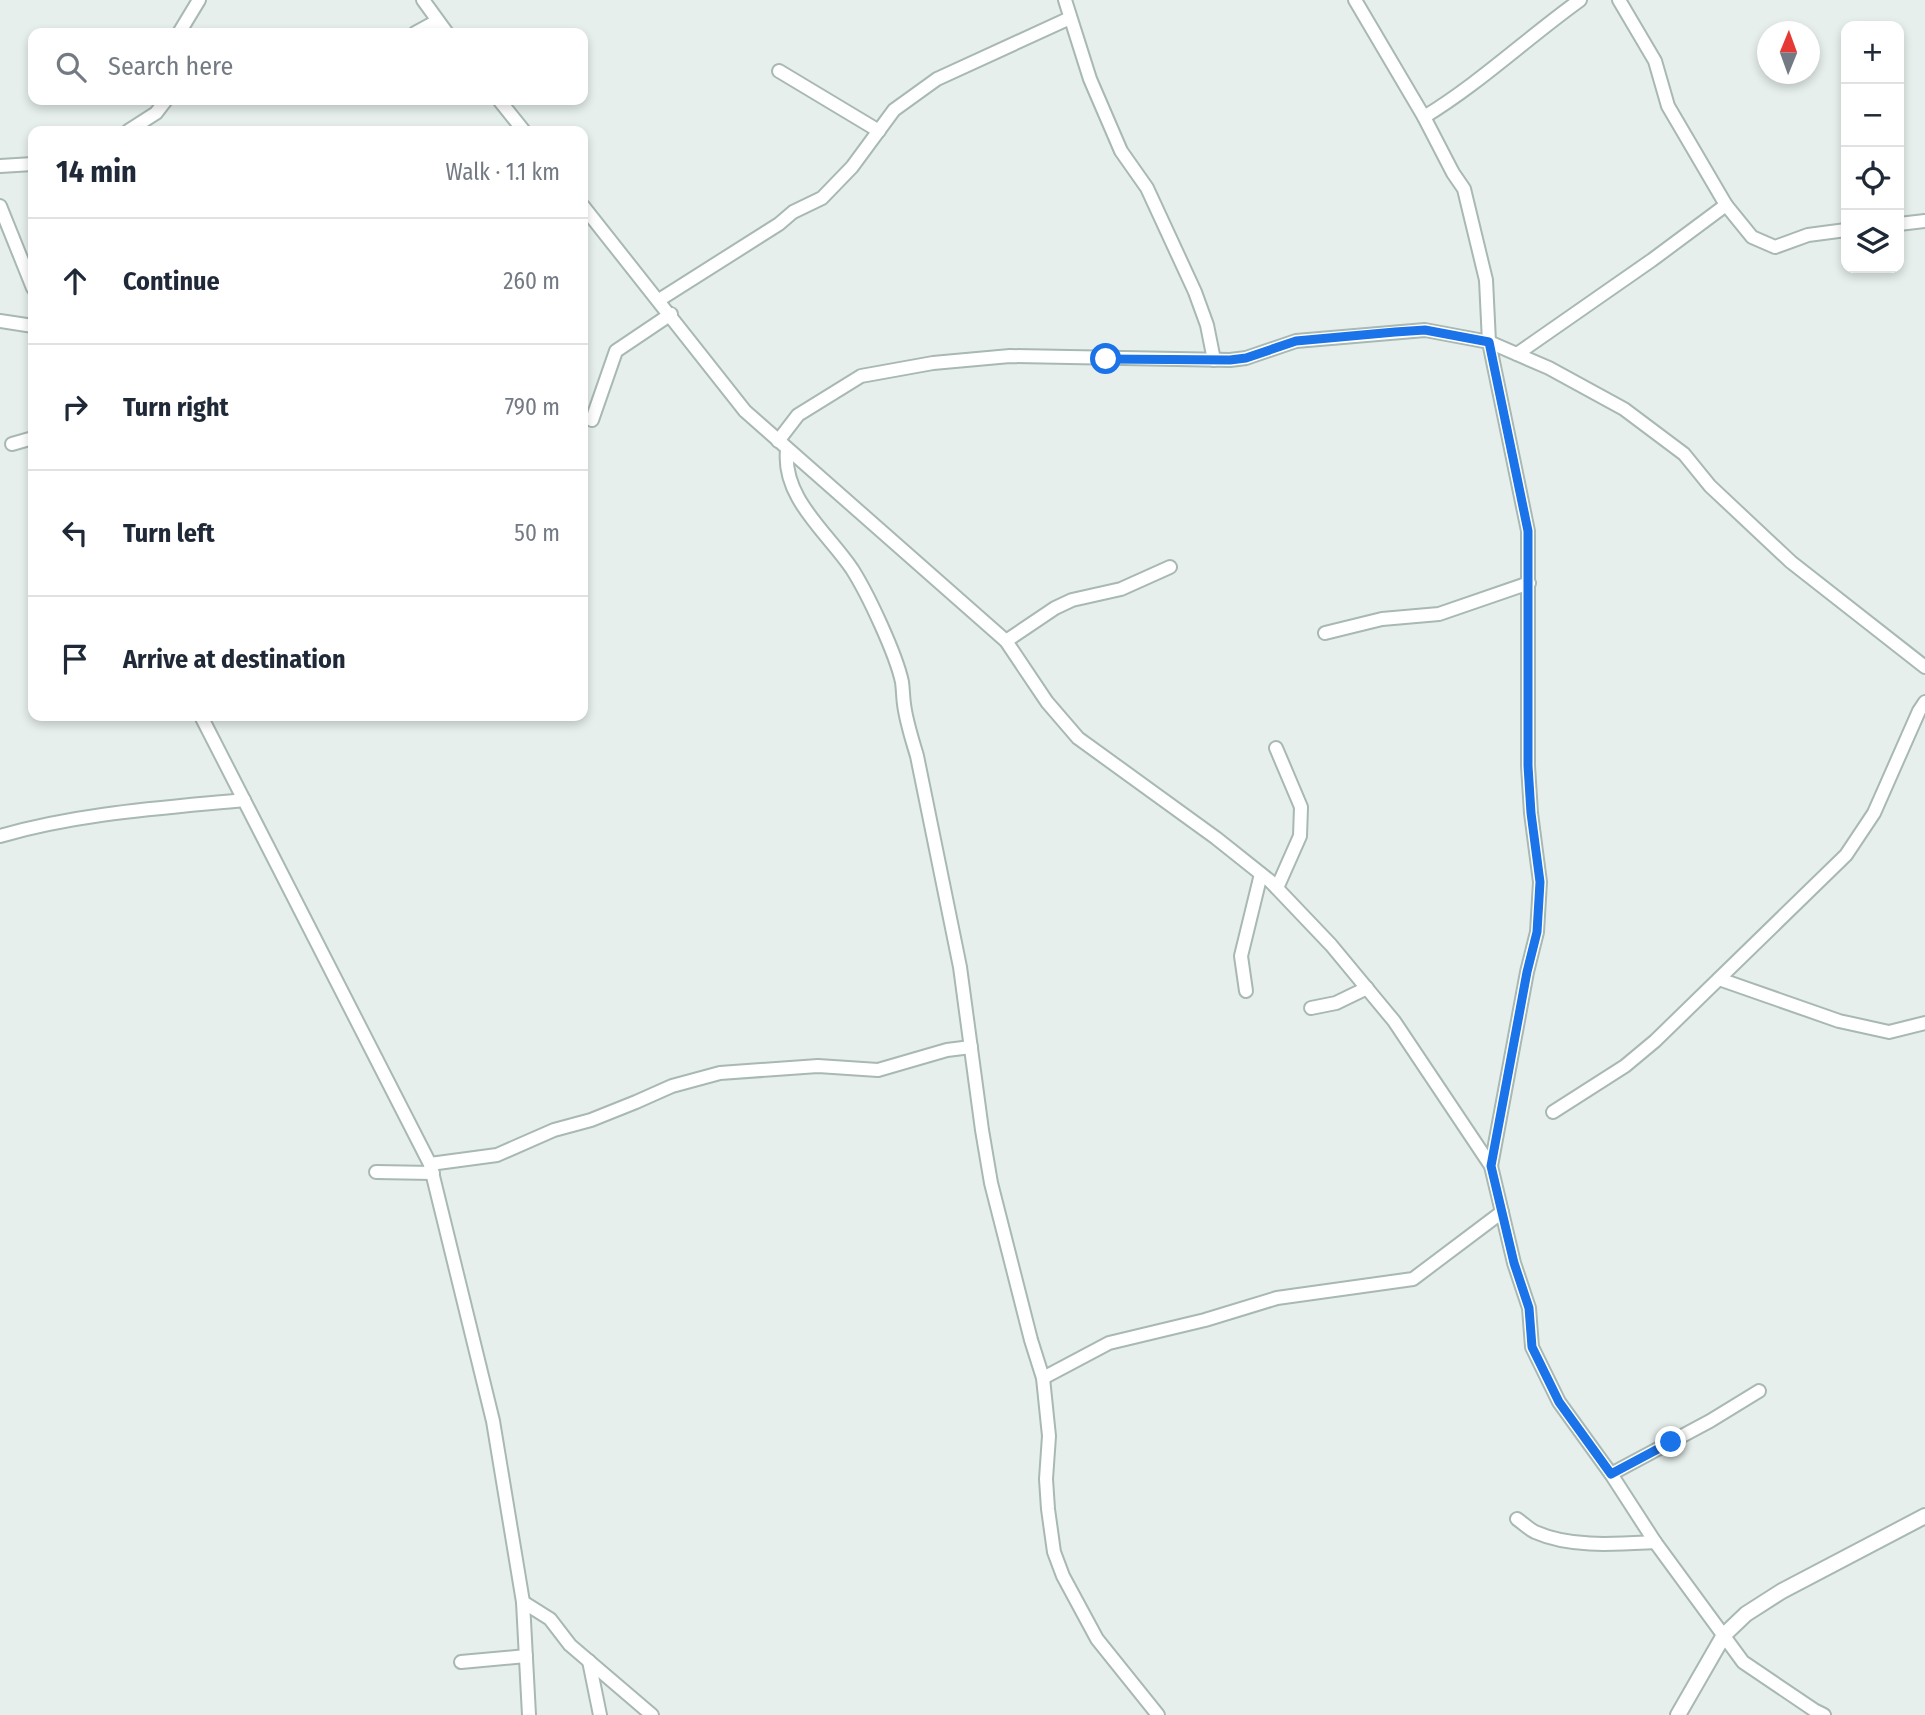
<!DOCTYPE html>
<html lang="en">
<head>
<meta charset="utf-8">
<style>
  body { margin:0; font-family:"Fira Sans Condensed",sans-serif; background:#f2f2f3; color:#1f2937 }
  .controls { position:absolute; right:21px; top:21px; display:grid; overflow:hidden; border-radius:14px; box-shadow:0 4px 10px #0003 }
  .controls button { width:63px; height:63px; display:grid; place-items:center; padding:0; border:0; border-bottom:2px solid #e0e1e3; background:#fff; color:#1f2937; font:35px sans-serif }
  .compass { position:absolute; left:1757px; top:21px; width:63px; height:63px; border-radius:50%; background:#fff; box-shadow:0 4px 10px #0003; rotate:1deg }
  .stop { position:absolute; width:21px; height:21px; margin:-16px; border:5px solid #1a73e8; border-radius:50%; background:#fff }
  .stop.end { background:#1a73e8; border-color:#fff; box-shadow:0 2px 7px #0008 }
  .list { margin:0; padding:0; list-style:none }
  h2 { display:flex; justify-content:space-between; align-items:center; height:91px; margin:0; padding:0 28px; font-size:30px }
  h2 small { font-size:23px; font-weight:400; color:#747a83 }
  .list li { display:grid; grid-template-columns:46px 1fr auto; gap:21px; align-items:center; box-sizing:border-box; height:126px; padding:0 28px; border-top:2px solid #e0e1e3 }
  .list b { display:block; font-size:26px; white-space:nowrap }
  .list em { font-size:23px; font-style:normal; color:#747a83 }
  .icon { flex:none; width:38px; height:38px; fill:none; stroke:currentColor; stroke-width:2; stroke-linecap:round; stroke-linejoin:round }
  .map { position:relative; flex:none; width:1925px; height:1715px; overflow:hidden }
  .search { position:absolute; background:#fff; box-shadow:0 4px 10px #0003; left:28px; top:28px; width:560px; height:77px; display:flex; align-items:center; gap:18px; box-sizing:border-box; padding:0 24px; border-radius:14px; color:#747a83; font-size:26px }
  .panel { position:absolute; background:#fff; box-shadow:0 4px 10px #0003; left:28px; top:126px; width:560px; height:595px; border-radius:14px }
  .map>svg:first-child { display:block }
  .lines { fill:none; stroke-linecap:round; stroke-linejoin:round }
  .minor-casing { stroke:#a8b8b2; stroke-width:16 }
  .tertiary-casing { stroke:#a8b8b2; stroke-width:18 }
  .minor { stroke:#fff; stroke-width:12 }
  .tertiary { stroke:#fff; stroke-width:14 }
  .route { stroke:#1a73e8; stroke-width:9 }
</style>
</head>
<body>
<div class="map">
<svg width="1925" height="1715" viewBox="0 0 1925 1715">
  <rect width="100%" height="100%" fill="#e6efeb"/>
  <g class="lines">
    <defs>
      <g id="minor">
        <path d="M423 0 447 33"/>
        <path d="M1065 0 1090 79 1121 151 1147 188 1195 292 1207 325 1214 360"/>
        <path d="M1355 0 1424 117 1453 173 1464 189 1486 280 1489 342 1528 531V766L1531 813 1540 882 1537 932 1527 972 1491 1166"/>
        <path d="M1619 0 1655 61 1668 106 1726 205 1752 237 1775 247 1808 235 1846 230"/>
        <path d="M179 33 199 0"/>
        <path d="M415 33 437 21"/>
        <path d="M779 71 879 131"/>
        <path d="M499 100 524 131"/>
        <path d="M1424 117C1480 83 1527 38 1580 0"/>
        <path d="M128 131 156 113 166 100"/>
        <path d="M0 166 33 164"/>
        <path d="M0 206 33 288"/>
        <path d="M583 206 745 411 1006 641 1047 702 1078 738 1216 838 1270 881 1331 945 1394 1021 1491 1166 1514 1263 1529 1308 1532 1347 1559 1402 1611 1474 1655 1542 1743 1662 1814 1710 1824 1715"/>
        <path d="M1899 224 1925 221"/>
        <path d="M659 300 779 224 793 212 822 198 852 167 894 110 937 79 1070 18"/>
        <path d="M0 321 33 326"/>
        <path d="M1517 354 1652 260 1726 205"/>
        <path d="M592 420 616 351 671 314"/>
        <path d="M778 441 798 415 861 376 933 363 1010 356 1230 360 1246 358 1296 341 1425 330 1489 342 1549 368 1624 409 1684 454 1710 486 1791 562 1925 667"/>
        <path d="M12 444 33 438"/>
        <path d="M787 450C782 498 827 532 852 569 868 594 896 654 902 682 903 689 903 697 904 704 906 721 912 739 917 756L960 967 982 1130 991 1183 1031 1340 1043 1378 1049 1436 1046 1479 1048 1509 1054 1552 1063 1576 1097 1639 1158 1715"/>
        <path d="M1325 633 1382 619 1439 614 1529 583"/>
        <path d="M1006 641 1055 608 1072 600 1121 589 1170 567"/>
        <path d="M201 716 430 1164 493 1421 523 1602 529 1715"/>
        <path d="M1276 748 1301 807 1300 836 1277 888"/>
        <path d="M0 836C80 813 162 808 244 800"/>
        <path d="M1719 979 1839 1021 1889 1032 1925 1023"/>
        <path d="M1246 991 1241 956 1261 874"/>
        <path d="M1311 1008 1336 1003 1367 988"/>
        <path d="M1553 1112 1625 1066 1655 1041 1846 855 1874 813 1919 711 1925 702"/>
        <path d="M430 1164 497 1155 554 1130 591 1120 636 1102 672 1086 720 1073 818 1066 878 1070 947 1050 971 1047"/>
        <path d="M376 1172 433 1173"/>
        <path d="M1043 1378 1109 1343 1205 1320 1277 1298 1413 1279 1502 1212"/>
        <path d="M1611 1474 1710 1421 1759 1391"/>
        <path d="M1517 1519C1523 1523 1529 1529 1535 1532 1571 1548 1617 1544 1655 1542"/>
        <path d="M523 1602 550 1619 570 1645 652 1715"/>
        <path d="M589 1661 600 1715"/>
        <path d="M461 1662 526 1656"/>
      </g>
      <path id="tertiary" d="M1678 1715 1724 1635 1746 1614 1782 1591 1925 1516"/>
    </defs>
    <use href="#minor" class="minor-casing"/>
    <use href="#tertiary" class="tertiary-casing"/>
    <use href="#minor" class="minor"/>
    <use href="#tertiary" class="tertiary"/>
  </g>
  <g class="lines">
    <path class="route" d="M1106 359 1230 360 1246 358 1296 341 1395 332 1425 330 1489 342 1528 531V766L1531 813 1540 882 1537 932 1527 972 1491 1166 1514 1263 1529 1308 1532 1347 1559 1402 1611 1474 1671 1442"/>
  </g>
</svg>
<div class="controls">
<button>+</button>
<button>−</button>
<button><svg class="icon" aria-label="locate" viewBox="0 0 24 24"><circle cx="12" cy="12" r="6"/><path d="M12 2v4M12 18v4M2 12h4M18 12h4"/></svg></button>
<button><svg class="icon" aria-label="layers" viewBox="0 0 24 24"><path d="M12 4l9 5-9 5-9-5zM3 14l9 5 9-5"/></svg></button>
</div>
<svg class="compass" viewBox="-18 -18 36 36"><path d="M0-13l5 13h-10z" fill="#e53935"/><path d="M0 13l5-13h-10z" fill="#747a83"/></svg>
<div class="stop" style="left:1106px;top:359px"></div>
<div class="stop end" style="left:1671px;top:1442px"></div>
<div class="search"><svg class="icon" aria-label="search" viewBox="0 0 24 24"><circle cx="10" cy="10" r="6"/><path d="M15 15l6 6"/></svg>Search here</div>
<section class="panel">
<h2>14 min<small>Walk · 1.1 km</small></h2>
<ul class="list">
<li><svg class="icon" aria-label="ahead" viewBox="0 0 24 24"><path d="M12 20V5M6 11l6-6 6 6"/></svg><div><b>Continue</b></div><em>260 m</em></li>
<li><svg class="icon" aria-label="right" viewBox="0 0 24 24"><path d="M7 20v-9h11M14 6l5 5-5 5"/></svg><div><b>Turn right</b></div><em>790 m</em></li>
<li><svg class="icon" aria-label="left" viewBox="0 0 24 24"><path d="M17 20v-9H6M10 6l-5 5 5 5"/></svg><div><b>Turn left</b></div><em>50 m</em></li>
<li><svg class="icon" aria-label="arrive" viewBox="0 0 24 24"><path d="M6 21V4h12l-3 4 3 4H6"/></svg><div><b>Arrive at destination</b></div></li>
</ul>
</section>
</div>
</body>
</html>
